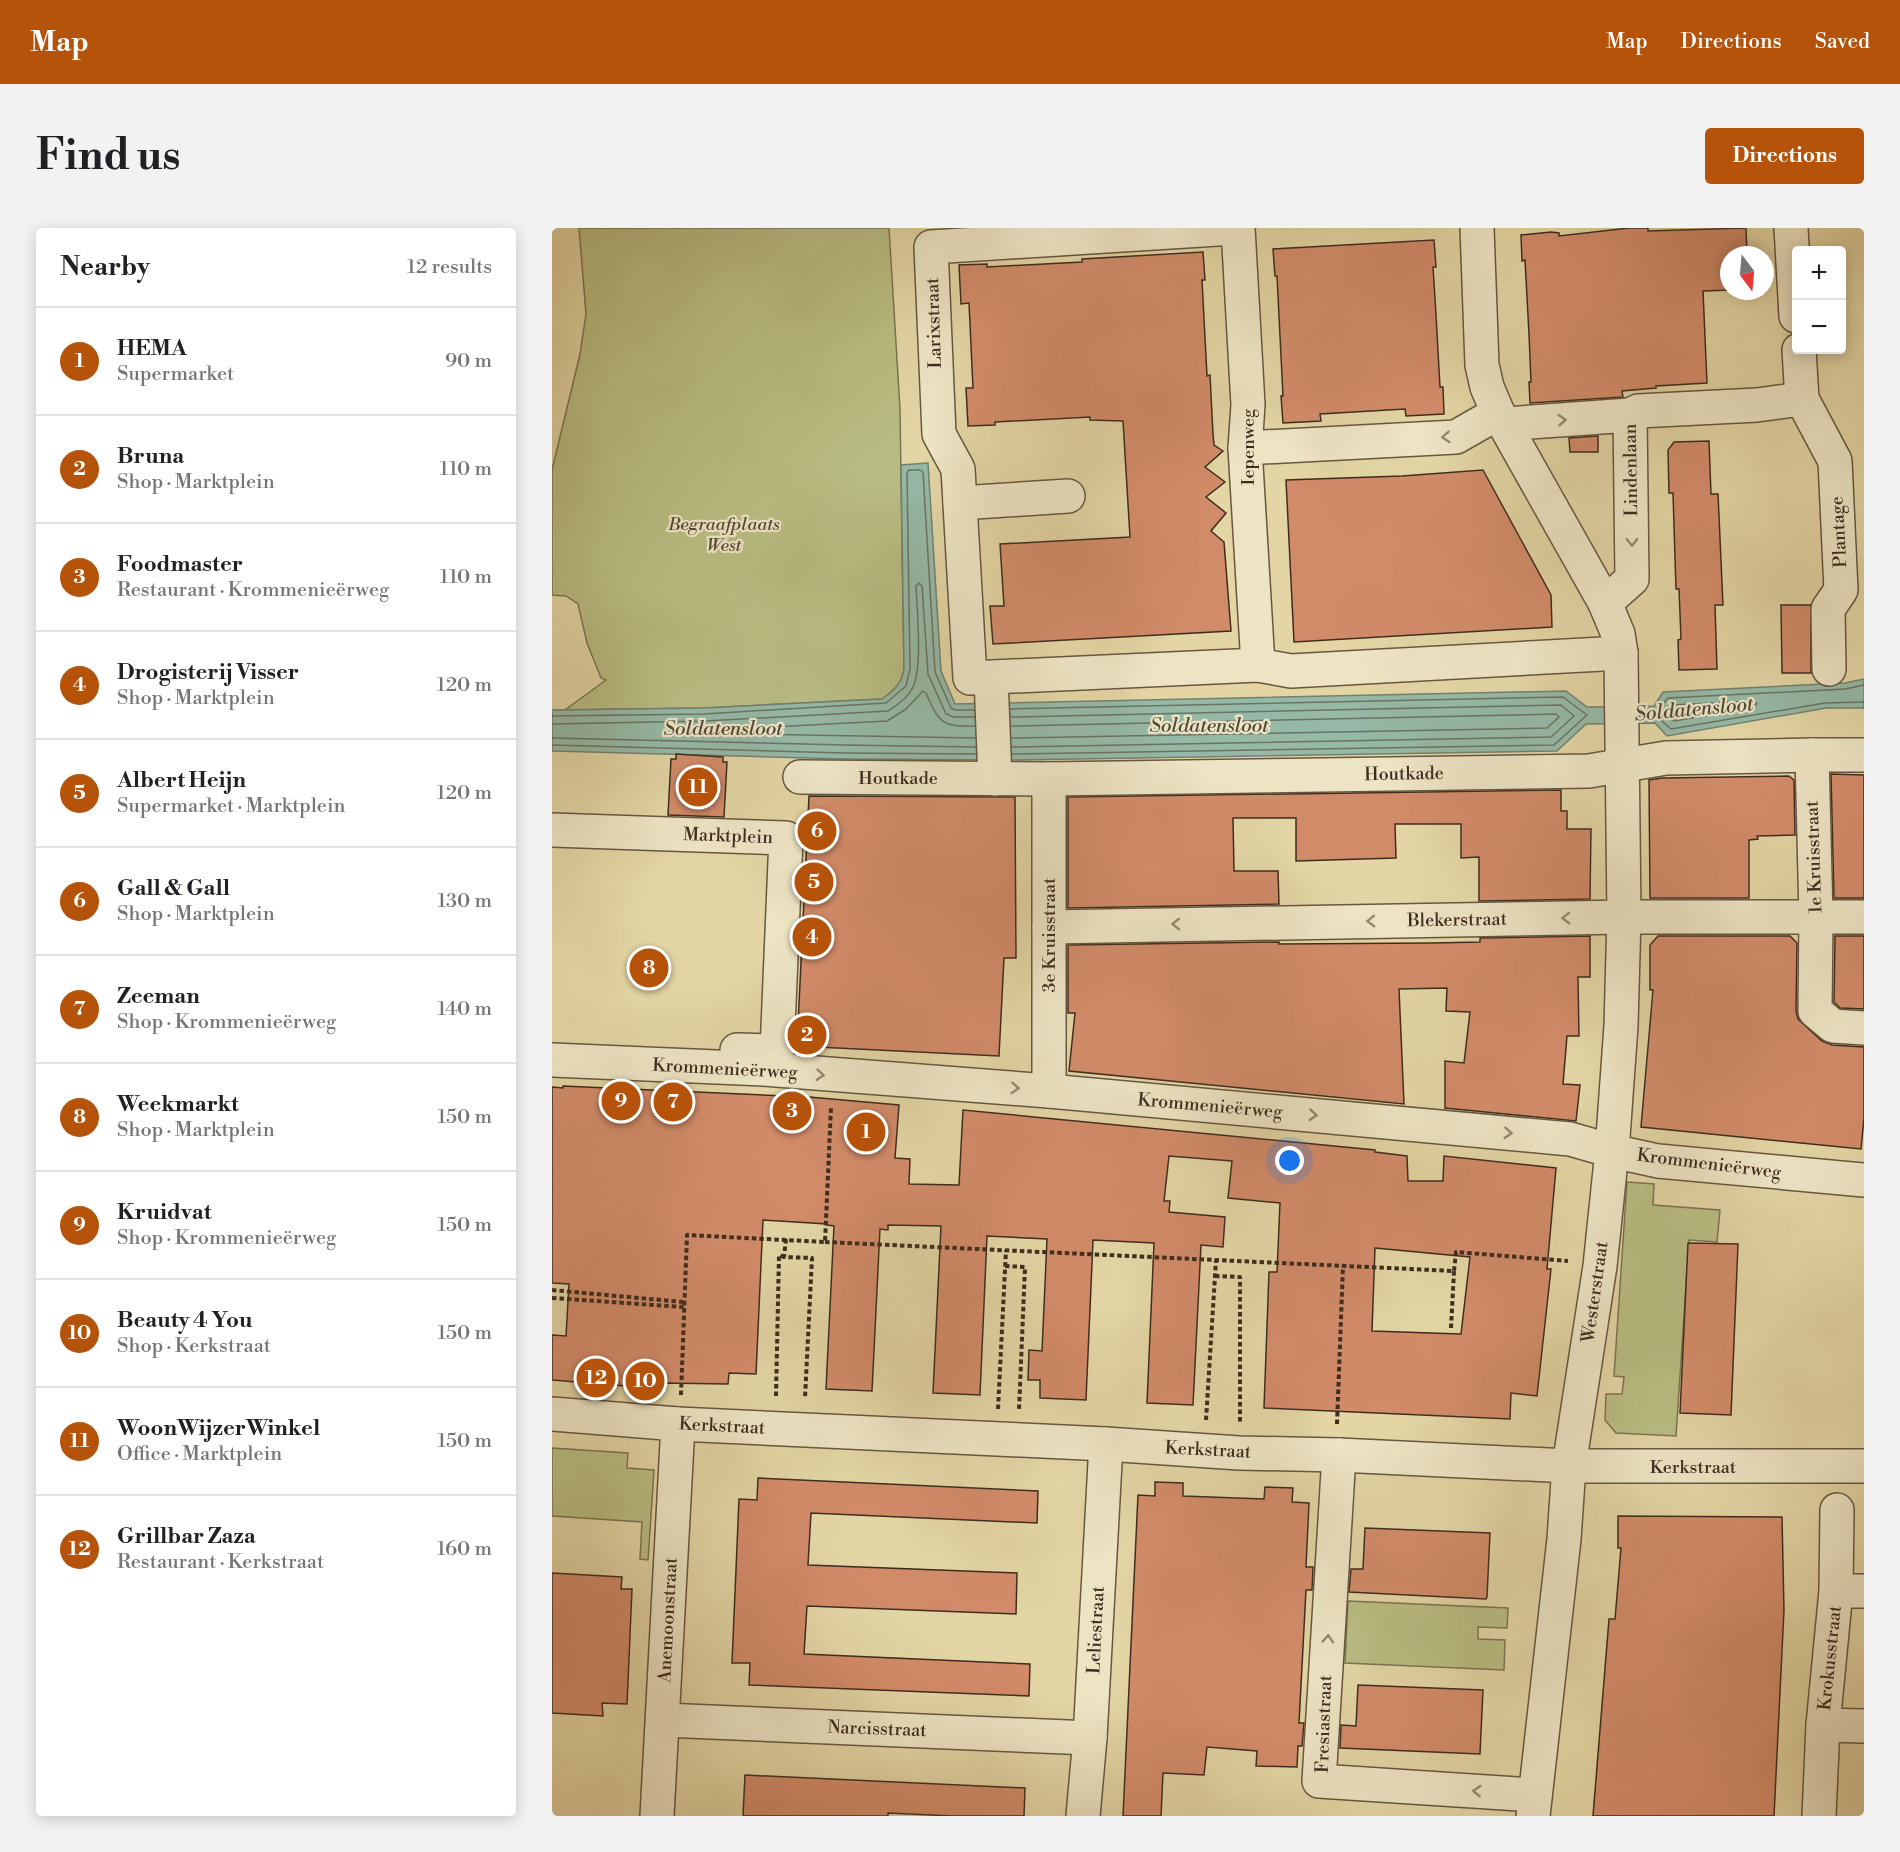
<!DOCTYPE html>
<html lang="en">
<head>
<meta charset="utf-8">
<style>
  body { margin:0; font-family:"Libre Bodoni",serif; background:#f2f2f2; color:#202124 }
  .controls { position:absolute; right:18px; top:18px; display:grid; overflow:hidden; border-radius:6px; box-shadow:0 3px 15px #0003 }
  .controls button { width:54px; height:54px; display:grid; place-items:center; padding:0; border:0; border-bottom:2px solid #e0e0e0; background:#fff; color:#202124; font:30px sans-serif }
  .compass { position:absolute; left:1168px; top:18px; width:54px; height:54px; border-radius:50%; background:#fff; box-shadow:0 3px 15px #0003; rotate:164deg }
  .you { position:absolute; left:738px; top:933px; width:21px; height:21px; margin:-15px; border:4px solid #fff; border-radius:50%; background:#1a73e8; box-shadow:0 0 0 9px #1a73e833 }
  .badge { display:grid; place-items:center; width:39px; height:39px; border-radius:50%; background:#b45309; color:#fff; font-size:20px; font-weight:700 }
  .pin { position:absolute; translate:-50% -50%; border:3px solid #fff; box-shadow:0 2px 6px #0006 }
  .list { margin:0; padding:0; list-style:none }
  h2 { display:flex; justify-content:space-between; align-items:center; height:78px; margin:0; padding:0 24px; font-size:26px }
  h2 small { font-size:20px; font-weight:400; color:#757577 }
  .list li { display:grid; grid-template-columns:39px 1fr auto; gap:18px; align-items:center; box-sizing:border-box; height:108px; padding:0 24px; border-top:2px solid #e0e0e0 }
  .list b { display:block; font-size:22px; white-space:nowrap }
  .list p { margin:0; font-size:20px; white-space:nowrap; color:#757577 }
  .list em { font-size:20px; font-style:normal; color:#757577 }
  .map { position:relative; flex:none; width:1312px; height:1588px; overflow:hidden; border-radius:6px }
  header { display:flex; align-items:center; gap:36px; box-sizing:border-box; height:84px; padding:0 30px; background:#b45309; color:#fff }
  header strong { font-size:28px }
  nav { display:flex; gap:33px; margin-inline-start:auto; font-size:21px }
  .intro { display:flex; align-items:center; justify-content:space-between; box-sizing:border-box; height:144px; padding:0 36px }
  h1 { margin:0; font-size:42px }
  .button { padding:15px 27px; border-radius:6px; background:#b45309; color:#fff; font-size:21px; font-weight:700 }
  main { display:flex; gap:36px; padding:0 36px }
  aside { flex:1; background:#fff; border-radius:6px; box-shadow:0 3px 15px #0003 }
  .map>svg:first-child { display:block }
  .green { fill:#b8bc82; stroke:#7b7450; stroke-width:1.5 }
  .water { fill:#95b9a6; stroke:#728170; stroke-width:1.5 }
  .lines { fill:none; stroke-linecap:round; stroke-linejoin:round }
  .shore { stroke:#6a7362; stroke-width:1.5 }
  .building { fill:#d28b69; stroke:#3e2d1f; stroke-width:1.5; fill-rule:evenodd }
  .minor-casing { stroke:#675740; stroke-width:36 }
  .path { stroke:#3e2d1f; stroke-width:4; stroke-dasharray:4.5 3; stroke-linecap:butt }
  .minor { stroke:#ede4c4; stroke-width:33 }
  .oneway { stroke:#968872 }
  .labels { text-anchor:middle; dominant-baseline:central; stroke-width:4.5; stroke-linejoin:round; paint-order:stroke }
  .street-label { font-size:18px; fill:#3e2d1f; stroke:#ede4c4 }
  .park-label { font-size:18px; font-style:italic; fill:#564a33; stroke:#ede4c4 }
  .water-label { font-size:20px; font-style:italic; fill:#4f493a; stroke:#ede4c4 }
</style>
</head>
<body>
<header>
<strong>Map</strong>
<nav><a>Map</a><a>Directions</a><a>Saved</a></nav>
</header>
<div class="intro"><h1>Find us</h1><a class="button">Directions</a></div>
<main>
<aside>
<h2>Nearby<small>12 results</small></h2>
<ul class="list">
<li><span class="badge">1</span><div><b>HEMA</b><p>Supermarket</p></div><em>90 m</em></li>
<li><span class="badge">2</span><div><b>Bruna</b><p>Shop · Marktplein</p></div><em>110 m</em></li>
<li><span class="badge">3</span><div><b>Foodmaster</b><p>Restaurant · Krommenieërweg</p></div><em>110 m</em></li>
<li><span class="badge">4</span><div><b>Drogisterij Visser</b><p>Shop · Marktplein</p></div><em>120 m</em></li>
<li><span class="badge">5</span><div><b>Albert Heijn</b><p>Supermarket · Marktplein</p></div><em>120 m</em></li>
<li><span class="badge">6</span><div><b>Gall &amp; Gall</b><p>Shop · Marktplein</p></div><em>130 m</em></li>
<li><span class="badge">7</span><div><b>Zeeman</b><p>Shop · Krommenieërweg</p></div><em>140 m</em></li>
<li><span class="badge">8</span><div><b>Weekmarkt</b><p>Shop · Marktplein</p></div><em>150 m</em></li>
<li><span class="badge">9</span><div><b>Kruidvat</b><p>Shop · Krommenieërweg</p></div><em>150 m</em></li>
<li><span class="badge">10</span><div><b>Beauty 4 You</b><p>Shop · Kerkstraat</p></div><em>150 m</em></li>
<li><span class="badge">11</span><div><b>WoonWijzerWinkel</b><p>Office · Marktplein</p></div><em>150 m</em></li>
<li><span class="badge">12</span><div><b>Grillbar Zaza</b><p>Restaurant · Kerkstraat</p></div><em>160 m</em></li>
</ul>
</aside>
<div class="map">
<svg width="1312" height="1588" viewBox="0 0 1312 1588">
  <rect width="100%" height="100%" fill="#e3d5a4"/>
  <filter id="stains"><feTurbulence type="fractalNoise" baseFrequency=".00333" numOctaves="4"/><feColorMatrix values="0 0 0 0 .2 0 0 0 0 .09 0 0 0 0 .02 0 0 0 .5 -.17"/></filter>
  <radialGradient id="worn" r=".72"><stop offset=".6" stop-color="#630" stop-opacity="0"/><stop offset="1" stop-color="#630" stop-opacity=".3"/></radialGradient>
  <g class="green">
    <path d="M27 0H337L348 181 352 441 349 455 331 471 152 480 13 482 54 452 49 450 35 415 26 376 14 368 0 367V242L28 126 34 86Z"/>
    <path d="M1075 954 1102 956 1101 977 1168 982 1165 1014 1137 1012 1124 1208 1064 1205 1053 1192 1054 1166H1070L1072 1149 1062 1148Z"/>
    <path d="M0 1220 76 1225 75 1240 102 1242 96 1332 88 1331 90 1294 0 1288Z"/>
    <path d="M796 1373 956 1380 955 1400 926 1399V1411L953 1412 952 1442 793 1435Z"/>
  </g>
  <path class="water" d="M376 235 389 443 403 476 1014 463 1035 479 1102 478 1111 464 1293 455 1312 451V480H1274L1115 508 1103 495 1034 496 1005 523 457 532 293 531 0 523V482L152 480 330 471C343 462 349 456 352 441L349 237Z"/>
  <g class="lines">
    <g class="shore">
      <path d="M1312 457 1293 461 1116 470 1102 486 1119 501 1273 475 1312 474"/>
      <path d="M1202 473 1205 476 1202 479 1122 493 1114 486 1120 477Z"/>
      <path d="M458 481 1011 469 1035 487 1002 517 460 526"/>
      <path d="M0 488 152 486 334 475 354 458 358 441 355 245 357 242H368L371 244 383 444 399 480 404 482H422"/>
      <path d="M459 489 1009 477 1022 488 999 509 460 519"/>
      <path d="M0 496 153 493 336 483C344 478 355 471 360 461 371 443 365 381 364 358L367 355 370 358 376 446 394 486 402 489H423"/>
      <path d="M423 498C390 499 387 495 374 465L371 463 354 481 335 493 200 500 197 503 200 506 423 510"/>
      <path d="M459 498 1004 486 1007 489 995 500 459 510"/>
      <path d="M0 510 293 517 424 519"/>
      <path d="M0 517 293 525 424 526"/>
    </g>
  </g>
  <g class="building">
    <path d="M1077 0H1096V3L1194 0 1195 27H1177V62L1151 63 1155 155 1104 158V160L1070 163 1071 169 978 175 977 154H979L977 106 973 32 970 33 969 7 999 4 1007 5V8Z"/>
    <path d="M882 12 884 39H881L884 87 888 159H891L892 186 854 188 853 181 768 186 769 193 731 195 729 168H731L725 48H723L721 21Z"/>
    <path d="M651 24 653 52H650L655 148 658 147 661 206 662 217 671 223 653 239 673 254 654 269 674 285 659 303 672 314 679 403 441 416 438 378H452L448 316 578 309 571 193 538 192V189L443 194V197L416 198 414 160H421L417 75 409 76 407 37 435 36V39L530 34V31Z"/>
    <path d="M1046 208V224H1018L1017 210Z"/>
    <path d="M1157 213 1159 266H1166L1171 377H1163L1165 441 1127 442 1126 412 1129 411 1127 361H1124L1121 265H1117L1116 222 1122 214Z"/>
    <path d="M931 242 999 367 1000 399 742 414 734 252 850 248Z"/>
    <path d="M1229 377H1259V445H1230Z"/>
    <path d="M124 526 171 529V534H175L172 589 116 587 119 531H124Z"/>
    <path d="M1279 546 1312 547V670H1282Z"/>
    <path d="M1237 548 1242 552 1243 607 1205 608 1206 611 1197 612V670H1098L1097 552 1110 550Z"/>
    <path d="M1009 562V583H1015V601H1039L1038 671 927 673V629L909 630V596H843L844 630 744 633V590H681L682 643H726L727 676 516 680V569Z"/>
    <path d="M257 568 463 569 464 730H452L447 828 245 818Z"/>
    <path d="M1038 708V749H1026L1027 808H1015L1011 856 1028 857 1024 893 893 880V833L912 835 918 784 894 783 895 760 847 761 852 876 517 843 523 785H516V717L727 714V716L880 715 928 714V710Z"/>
    <path d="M1106 708H1238L1245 715 1244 783 1246 791 1270 813 1280 817 1312 819V890L1309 921 1089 899 1101 762H1098V717Z"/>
    <path d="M1283 708H1312V781L1288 780 1282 774Z"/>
    <path d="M11 858 257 869 347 877 343 930 358 931 357 956 407 957 411 882 823 922V924L855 928 856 953H891L892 928 1004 940 995 1041H999L985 1168 959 1165 958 1191 712 1180 717 1044H725L728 975 676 970 680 933 617 928 612 973H618L617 984 673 989 671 1019 649 1017 641 1177 595 1175 602 1015 541 1012 534 1172 488 1170V1152H476L477 1122 490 1123 495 1011 435 1008 428 1167 381 1165 389 998 336 997V1002L328 1001 320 1163 274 1161 282 998 275 997V996L211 992 204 1146 177 1145 176 1156 109 1155V1161L0 1152V1107L14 1108 17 1056 0 1055V859L11 860ZM823 1020 918 1029 909 1106 820 1103Z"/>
    <path d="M1136 1015 1186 1016 1179 1187 1128 1185Z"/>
    <path d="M206 1250 486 1263 485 1295 259 1285 256 1337 465 1345 464 1386 255 1378 252 1426 478 1436 477 1468 197 1457 198 1435H180L187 1271 205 1272Z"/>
    <path d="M603 1254 631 1255V1268L712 1271 713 1259 741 1260 740 1274 757 1275 754 1339H761L760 1362H754L747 1495H752L750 1518H746L745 1539 704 1538 705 1523 655 1519 652 1547 611 1545 609 1588H571L586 1267 603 1268Z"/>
    <path d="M1066 1288 1230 1289 1232 1382 1222 1588H1041L1057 1391H1063L1069 1320H1066Z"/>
    <path d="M813 1300 938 1305 935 1369 934 1371 797 1364 799 1341H811Z"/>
    <path d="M0 1345 70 1349 69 1361H80L75 1476 50 1475 51 1488 0 1485Z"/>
    <path d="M806 1457 931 1462 928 1526 788 1520 789 1497 804 1498Z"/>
    <path d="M193 1547 473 1560 472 1588H400L336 1585V1588H191Z"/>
  </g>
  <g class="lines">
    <defs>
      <g id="minor">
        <path d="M682 0 379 19 387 206 406 241 418 450 706 437 739 443 1069 425"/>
        <path d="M686 0 696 177 693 220 706 437"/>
        <path d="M925 0 930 137 935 159 946 185 1053 375 1066 406 1069 425 1072 689 1069 798 1060 923 1048 1038 1017 1238 1012 1311 981 1588"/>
        <path d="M1239 0 1244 88"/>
        <path d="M1247 122 1250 171 1283 233 1289 362 1276 381 1277 441"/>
        <path d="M1078 187 1086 183 1205 177 1250 171"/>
        <path d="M952 196 1078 187 1080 351 1053 375"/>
        <path d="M693 220 904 209 946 185"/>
        <path d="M408 275 516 268"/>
        <path d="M439 450 443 551"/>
        <path d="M1312 527H1260L1264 689 1263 783 1281 798 1312 800"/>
        <path d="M248 549 497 551 1037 543 1114 530 1260 527"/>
        <path d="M497 551V863"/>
        <path d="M0 602 234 610 225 823 185 822"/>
        <path d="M497 699 1072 689H1312"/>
        <path d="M0 832 212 841 497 863 1018 911 1060 923 1106 933 1312 952"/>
        <path d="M0 1186 126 1196 554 1216 687 1225 787 1227 1017 1238H1312"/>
        <path d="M787 1227 767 1553 983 1567"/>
        <path d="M1284 1363H1312"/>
        <path d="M111 1492 538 1510"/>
        <path d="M1271 1497 1312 1498"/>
        <path d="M105 1588 126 1196"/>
        <path d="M531 1588 538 1510 554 1216"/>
        <path d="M1267 1588 1271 1497 1284 1363 1285 1282"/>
      </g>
    </defs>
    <use href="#minor" class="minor-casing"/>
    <g class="path">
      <path d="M234 1011 232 1029 260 1030 253 1170"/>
      <path d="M273 1014 902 1043 904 1024 1016 1033"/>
      <path d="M453 1038 473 1039 467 1182"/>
      <path d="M663 1048 688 1049V1194"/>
      <path d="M0 1062 131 1074"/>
      <path d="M0 1070 132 1079"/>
      <path d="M899 1100 902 1043"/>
      <path d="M129 1167 135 1007 273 1014 279 879"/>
      <path d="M224 1168 227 1027 232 1029"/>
      <path d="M446 1181 454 1022"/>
      <path d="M654 1192 664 1032"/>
      <path d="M785 1196 791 1038"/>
    </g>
    <use href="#minor" class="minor"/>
  </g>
  <defs><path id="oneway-chevron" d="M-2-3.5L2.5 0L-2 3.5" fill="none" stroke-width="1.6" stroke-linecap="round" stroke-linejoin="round" transform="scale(1.5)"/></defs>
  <g class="oneway">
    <use href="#oneway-chevron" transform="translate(1010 192) rotate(-4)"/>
    <use href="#oneway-chevron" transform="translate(894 209) rotate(177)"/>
    <use href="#oneway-chevron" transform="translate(1080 314) rotate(89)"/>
    <use href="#oneway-chevron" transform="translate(1014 690) rotate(179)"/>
    <use href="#oneway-chevron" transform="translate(819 693) rotate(179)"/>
    <use href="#oneway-chevron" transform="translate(624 696) rotate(179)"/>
    <use href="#oneway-chevron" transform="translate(268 847) rotate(5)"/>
    <use href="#oneway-chevron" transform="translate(463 860) rotate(4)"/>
    <use href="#oneway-chevron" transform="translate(761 887) rotate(5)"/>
    <use href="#oneway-chevron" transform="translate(956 905) rotate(5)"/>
    <use href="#oneway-chevron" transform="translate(776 1411) rotate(-86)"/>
    <use href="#oneway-chevron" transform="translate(925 1563) rotate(-176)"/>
  </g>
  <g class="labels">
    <g class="street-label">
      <text transform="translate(382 95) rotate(-92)">Larixstraat</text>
      <text transform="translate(696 219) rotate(-90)">Iepenweg</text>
      <text transform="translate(1079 242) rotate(-91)">Lindenlaan</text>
      <text transform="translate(1287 304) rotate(-93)">Plantage</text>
      <text transform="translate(852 546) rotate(-1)">Houtkade</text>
      <text x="346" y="550">Houtkade</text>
      <text transform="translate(176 608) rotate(2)">Marktplein</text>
      <text transform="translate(1262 629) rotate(-92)">1e Kruisstraat</text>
      <text transform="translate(905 692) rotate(-1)">Blekerstraat</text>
      <text transform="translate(497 707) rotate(-90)">3e Kruisstraat</text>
      <text transform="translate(173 841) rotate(3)">Krommenieërweg</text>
      <text transform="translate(658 878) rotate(5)">Krommenieërweg</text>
      <text transform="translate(1157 936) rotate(7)">Krommenieërweg</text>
      <text transform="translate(1043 1064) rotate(-82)">Westerstraat</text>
      <text transform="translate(170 1198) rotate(3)">Kerkstraat</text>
      <text transform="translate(656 1222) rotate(3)">Kerkstraat</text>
      <text x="1141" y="1239">Kerkstraat</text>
      <text transform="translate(116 1392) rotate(-87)">Anemoonstraat</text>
      <text transform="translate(544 1402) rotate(-87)">Leliestraat</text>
      <text transform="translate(1278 1430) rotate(-84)">Krokusstraat</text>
      <text transform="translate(772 1496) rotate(-88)">Fresiastraat</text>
      <text transform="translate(325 1501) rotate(2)">Narcisstraat</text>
    </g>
    <g class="park-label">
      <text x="172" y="296">Begraafplaats<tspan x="172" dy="21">West</tspan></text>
    </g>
    <g class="water-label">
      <text transform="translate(1142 482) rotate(-5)">Soldatensloot</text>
      <text x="657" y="498">Soldatensloot</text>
      <text x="171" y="501">Soldatensloot</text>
    </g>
  </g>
  <rect width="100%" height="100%" filter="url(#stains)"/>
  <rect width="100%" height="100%" fill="url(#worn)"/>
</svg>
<div class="controls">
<button>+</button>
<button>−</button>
</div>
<svg class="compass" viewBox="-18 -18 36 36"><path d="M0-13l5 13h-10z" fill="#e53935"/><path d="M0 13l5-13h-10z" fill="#757577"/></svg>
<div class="you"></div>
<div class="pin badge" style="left:314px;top:904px">1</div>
<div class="pin badge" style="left:255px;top:807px">2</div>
<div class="pin badge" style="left:240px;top:883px">3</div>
<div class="pin badge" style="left:260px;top:709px">4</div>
<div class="pin badge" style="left:262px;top:654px">5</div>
<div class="pin badge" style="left:265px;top:603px">6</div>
<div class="pin badge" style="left:121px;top:874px">7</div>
<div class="pin badge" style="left:97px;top:740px">8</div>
<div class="pin badge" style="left:69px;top:873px">9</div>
<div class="pin badge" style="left:93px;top:1153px">10</div>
<div class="pin badge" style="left:146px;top:559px">11</div>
<div class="pin badge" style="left:44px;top:1150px">12</div>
</div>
</main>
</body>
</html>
